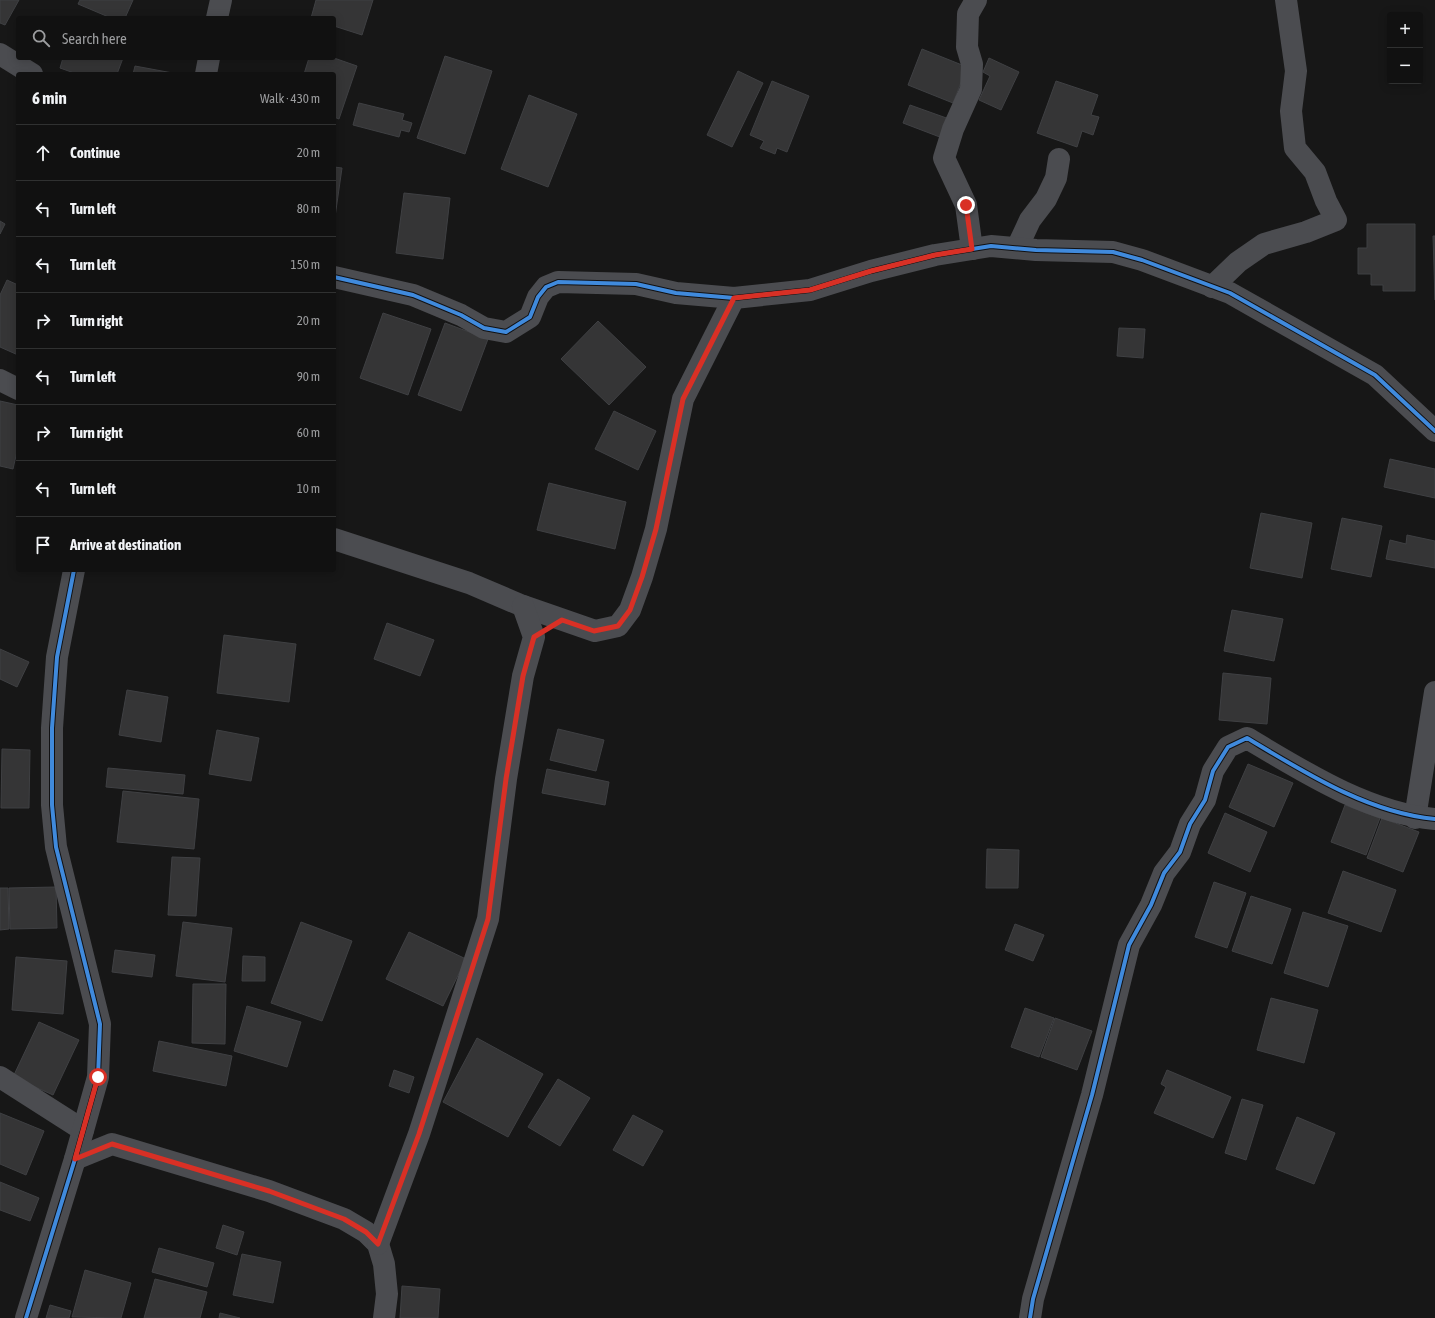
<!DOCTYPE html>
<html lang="en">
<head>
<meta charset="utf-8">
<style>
  body { margin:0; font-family:"Asap Condensed",sans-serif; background:#1e1f1f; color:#f1f3f6 }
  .controls { position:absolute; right:12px; top:12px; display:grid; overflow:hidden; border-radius:4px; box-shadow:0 2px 10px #0003 }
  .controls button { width:36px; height:36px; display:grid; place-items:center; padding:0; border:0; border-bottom:1px solid #303131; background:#111; color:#f1f3f6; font:20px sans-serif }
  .stop { position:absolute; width:12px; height:12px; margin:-9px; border:3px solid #d93025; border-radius:50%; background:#fff }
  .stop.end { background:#d93025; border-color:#fff; box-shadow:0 1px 4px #0008 }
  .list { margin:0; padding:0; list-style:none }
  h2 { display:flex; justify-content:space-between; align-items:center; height:52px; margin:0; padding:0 16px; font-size:17px }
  h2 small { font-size:13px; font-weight:400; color:#9c9d9f }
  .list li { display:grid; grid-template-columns:26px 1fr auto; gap:12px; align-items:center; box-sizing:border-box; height:56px; padding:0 16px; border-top:1px solid #303131 }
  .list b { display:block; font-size:15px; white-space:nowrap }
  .list em { font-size:13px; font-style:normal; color:#9c9d9f }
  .icon { flex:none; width:22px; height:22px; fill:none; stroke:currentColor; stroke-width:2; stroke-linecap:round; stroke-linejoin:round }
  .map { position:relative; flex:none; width:1435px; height:1318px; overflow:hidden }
  .search { position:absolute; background:#111; box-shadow:0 2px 10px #0003; left:16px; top:16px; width:320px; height:44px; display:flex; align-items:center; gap:10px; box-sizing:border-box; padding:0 14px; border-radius:4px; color:#9c9d9f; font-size:15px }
  .panel { position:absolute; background:#111; box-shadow:0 2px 10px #0003; left:16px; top:72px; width:320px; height:500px; border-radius:4px }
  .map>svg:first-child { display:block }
  .building { fill:#353536; stroke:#3f4043 }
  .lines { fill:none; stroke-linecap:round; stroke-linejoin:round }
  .minor { stroke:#4b4c50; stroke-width:22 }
  .cycleway-casing { stroke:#111113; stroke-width:6 }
  .cycleway { stroke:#408adc; stroke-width:4 }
  .route { stroke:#d93025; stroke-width:5 }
</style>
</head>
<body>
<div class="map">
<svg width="1435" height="1318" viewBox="0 0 1435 1318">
  <rect width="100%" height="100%" fill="#171717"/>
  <g class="building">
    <path d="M0 0H19L5 25 0 23Z"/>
    <path d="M80 0H133L125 18H111L78 4Z"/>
    <path d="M316 0H373L362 35 334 26V18H311Z"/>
    <path d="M922 49 967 67 953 103 908 85Z"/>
    <path d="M445 56 492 71 465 154 417 138Z"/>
    <path d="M63 58H123L117 74H77L60 68Z"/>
    <path d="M309 58H334L357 66 339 119 334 117V74H304Z"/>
    <path d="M989 58 1019 72 1001 110 979 100 990 76 983 72Z"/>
    <path d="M135 66 178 74H133Z"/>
    <path d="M738 71 763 83 732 147 707 135Z"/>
    <path d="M772 81 809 96 787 152 777 148 775 154 760 148 764 141 750 135Z"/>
    <path d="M1056 81 1098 95 1091 115 1099 117 1093 135 1082 131 1077 147 1037 133Z"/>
    <path d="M529 95 577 114 548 187 501 169Z"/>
    <path d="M359 103 404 114 402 120 412 123 409 132 401 130 399 137 353 125Z"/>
    <path d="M910 105 952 120 945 139 903 123Z"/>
    <path d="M334 167 342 168 334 224Z"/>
    <path d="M404 193 450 198 443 259 396 253Z"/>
    <path d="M0 221 5 224 0 234Z"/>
    <path d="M1367 224H1415V291H1383V285H1371V274H1358V248H1367Z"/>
    <path d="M1433 236H1435V300Z"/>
    <path d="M7 280 18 285V355L0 347V295Z"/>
    <path d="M383 313 431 329 408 395 360 378Z"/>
    <path d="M598 321 646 367 609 405 561 359Z"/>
    <path d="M445 323 488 339 461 411 418 395Z"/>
    <path d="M1119 328 1145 329 1143 358 1117 356Z"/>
    <path d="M0 401 18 405V447L13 469 0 466Z"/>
    <path d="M614 411 656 431 638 470 595 449Z"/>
    <path d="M1390 459 1435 469V498L1384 487Z"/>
    <path d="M549 483 626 502 615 549 537 530Z"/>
    <path d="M1261 513 1312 523 1302 578 1250 568Z"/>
    <path d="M1342 518 1382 526 1371 577 1331 569Z"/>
    <path d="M1407 535 1435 541V568L1386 559 1390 540 1406 544Z"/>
    <path d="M1232 610 1283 619 1274 661 1224 651Z"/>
    <path d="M387 623 434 640 420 676 374 659Z"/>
    <path d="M224 635 296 644 289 702 217 693Z"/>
    <path d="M0 649 29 662 17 687 0 679Z"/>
    <path d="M1223 673 1271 678 1267 724 1219 720Z"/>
    <path d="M127 690 168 697 161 742 119 735Z"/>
    <path d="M558 729 604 740 596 771 550 760Z"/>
    <path d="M217 730 259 738 251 781 209 774Z"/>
    <path d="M2 749 30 750 29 808H1Z"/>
    <path d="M1248 764 1293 783 1274 827 1229 807Z"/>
    <path d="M108 768 185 775 183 794 106 787Z"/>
    <path d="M547 769 609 782 605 805 542 793Z"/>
    <path d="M123 791 199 799 194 849 117 842Z"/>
    <path d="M1345 805 1380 818 1366 855 1331 842Z"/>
    <path d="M1225 813 1267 832 1250 872 1208 853Z"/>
    <path d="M1382 818 1419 832 1403 872 1367 858Z"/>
    <path d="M987 849 1019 850 1018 888H986Z"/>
    <path d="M172 857 200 858 196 916 168 915Z"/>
    <path d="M1343 871 1396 890 1381 932 1328 913Z"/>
    <path d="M1214 882 1246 893 1227 948 1195 937Z"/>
    <path d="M56 887 57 928 10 929 9 888Z"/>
    <path d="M0 888H8L9 929 0 930Z"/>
    <path d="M1251 896 1291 909 1272 964 1232 951Z"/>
    <path d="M1303 912 1348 926 1328 987 1284 973Z"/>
    <path d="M183 922 232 928 225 982 176 976Z"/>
    <path d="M301 922 352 941 322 1021 271 1003Z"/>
    <path d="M1015 924 1044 935 1033 961 1005 950Z"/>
    <path d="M409 932 466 959 443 1006 386 979Z"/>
    <path d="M115 950 155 955 152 977 112 972Z"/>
    <path d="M243 956 265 957V981H242Z"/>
    <path d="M16 957 67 961 63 1014 12 1010Z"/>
    <path d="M193 984H226L225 1044 192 1043Z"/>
    <path d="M1271 998 1318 1010 1304 1063 1257 1050Z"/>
    <path d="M247 1006 301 1022 287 1067 234 1051Z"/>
    <path d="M1025 1008 1054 1018 1039 1057 1011 1047Z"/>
    <path d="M1055 1018 1092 1031 1077 1070 1041 1057Z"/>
    <path d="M39 1022 79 1040 53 1095 13 1077Z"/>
    <path d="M477 1038 543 1074 508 1137 443 1102Z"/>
    <path d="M159 1041 232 1056 226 1086 153 1071Z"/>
    <path d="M394 1070 414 1077 409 1093 389 1086Z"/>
    <path d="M1167 1070 1231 1097 1213 1138 1154 1113 1166 1087 1161 1084Z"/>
    <path d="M558 1079 590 1098 560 1146 528 1127Z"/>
    <path d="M1242 1099 1263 1105 1246 1160 1225 1153Z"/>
    <path d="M0 1113 44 1131 26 1175 0 1164Z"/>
    <path d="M633 1115 663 1131 643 1166 613 1150Z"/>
    <path d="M1297 1117 1335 1133 1314 1184 1276 1169Z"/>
    <path d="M0 1182 39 1198 30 1221 0 1210Z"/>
    <path d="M223 1225 244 1232 237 1255 216 1248Z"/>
    <path d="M159 1248 214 1263 207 1287 152 1272Z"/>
    <path d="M242 1254 281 1262 273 1303 233 1295Z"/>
    <path d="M85 1270 131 1283 121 1318 72 1317Z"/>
    <path d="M155 1279 207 1292 200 1318H144Z"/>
    <path d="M402 1286 440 1289 438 1318H400Z"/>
    <path d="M50 1305 71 1311 69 1318H46Z"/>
    <path d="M220 1313 240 1318H219Z"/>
  </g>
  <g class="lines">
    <g class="minor">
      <path d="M217 18 221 0"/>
      <path d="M0 54 32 74"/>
      <path d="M206 74 209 58"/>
      <path d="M1017 248 1030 220 1046 199 1056 178 1059 159"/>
      <path d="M972 249 966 205 944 158 953 129 971 89 972 64 967 47 968 14 976 0"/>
      <path d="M334 277 413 295 461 315 484 328 506 332 530 317 538 297 546 287 558 282 636 284 676 293 734 298 810 290 871 271 935 255 991 246 1036 250 1113 252 1142 260 1230 293 1375 375 1435 431"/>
      <path d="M1212 287 1238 262 1264 244 1306 232 1336 220 1326 201 1315 172 1295 148 1291 111 1296 71 1286 0"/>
      <path d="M0 380 18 389"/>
      <path d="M334 539 469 583 523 606 595 631 618 626 630 610 642 577 656 529 683 399 734 298"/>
      <path d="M1415 818 1435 692"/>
      <path d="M0 1077 83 1130"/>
      <path d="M75 1159 112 1144 269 1191 344 1219 366 1232 378 1244 384 1264 387 1294 384 1318"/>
      <path d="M378 1244 419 1134 488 919 506 779 523 676 534 637 523 606"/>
      <path d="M26 1318 75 1159 98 1077 100 1024 56 847 52 805V728L57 657 74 570"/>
      <path d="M1030 1318 1033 1299 1092 1095 1129 945 1151 905 1164 873 1180 852 1190 824 1205 800 1213 771 1228 747 1247 738C1304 772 1368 813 1435 819"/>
    </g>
    <defs>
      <g id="cycleway">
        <path d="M334 277 413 295 461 315 484 328 506 332 530 317 538 297 546 287 558 282 636 284 676 293 734 298 810 290 871 271 935 255 991 246 1036 250 1113 252 1142 260 1230 293 1375 375 1435 431"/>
        <path d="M26 1318 75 1159 98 1077 100 1024 56 847 52 805V728L57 657 74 570"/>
        <path d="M1030 1318 1033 1299 1092 1095 1129 945 1151 905 1164 873 1180 852 1190 824 1205 800 1213 771 1228 747 1247 738C1304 772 1368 813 1435 819"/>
      </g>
    </defs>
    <use href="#cycleway" class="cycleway-casing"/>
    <use href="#cycleway" class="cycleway"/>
  </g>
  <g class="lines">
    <path class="route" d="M98 1077 75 1159 112 1144 269 1191 344 1219 366 1232 378 1244 419 1134 488 919 506 779 523 676 534 637 562 620 594 631 618 626 630 610 642 577 656 529 683 399 734 298 810 290 871 271 935 255 972 249 966 205"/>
  </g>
</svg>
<div class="controls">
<button>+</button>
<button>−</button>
</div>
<div class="stop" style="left:98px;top:1077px"></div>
<div class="stop end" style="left:966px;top:205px"></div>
<div class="search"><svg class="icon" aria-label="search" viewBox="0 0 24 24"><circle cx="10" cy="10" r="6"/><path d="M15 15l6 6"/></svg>Search here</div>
<section class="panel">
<h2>6 min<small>Walk · 430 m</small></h2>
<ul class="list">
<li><svg class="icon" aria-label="ahead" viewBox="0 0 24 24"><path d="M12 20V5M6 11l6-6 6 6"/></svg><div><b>Continue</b></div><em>20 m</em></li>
<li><svg class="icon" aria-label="left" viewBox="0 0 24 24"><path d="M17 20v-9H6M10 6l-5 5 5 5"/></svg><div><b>Turn left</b></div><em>80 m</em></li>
<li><svg class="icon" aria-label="left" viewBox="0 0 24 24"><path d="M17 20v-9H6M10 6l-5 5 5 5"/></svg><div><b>Turn left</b></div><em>150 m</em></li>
<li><svg class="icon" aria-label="right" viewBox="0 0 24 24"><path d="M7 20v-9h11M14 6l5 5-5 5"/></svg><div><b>Turn right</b></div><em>20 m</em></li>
<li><svg class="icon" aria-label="left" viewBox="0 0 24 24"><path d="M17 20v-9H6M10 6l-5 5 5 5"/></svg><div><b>Turn left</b></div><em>90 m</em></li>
<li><svg class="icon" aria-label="right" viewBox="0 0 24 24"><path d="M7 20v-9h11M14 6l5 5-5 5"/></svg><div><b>Turn right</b></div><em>60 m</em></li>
<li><svg class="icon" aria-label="left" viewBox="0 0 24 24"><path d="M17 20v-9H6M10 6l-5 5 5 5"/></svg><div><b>Turn left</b></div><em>10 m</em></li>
<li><svg class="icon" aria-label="arrive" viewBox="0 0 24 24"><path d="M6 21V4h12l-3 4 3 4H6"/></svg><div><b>Arrive at destination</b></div></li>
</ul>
</section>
</div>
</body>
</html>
